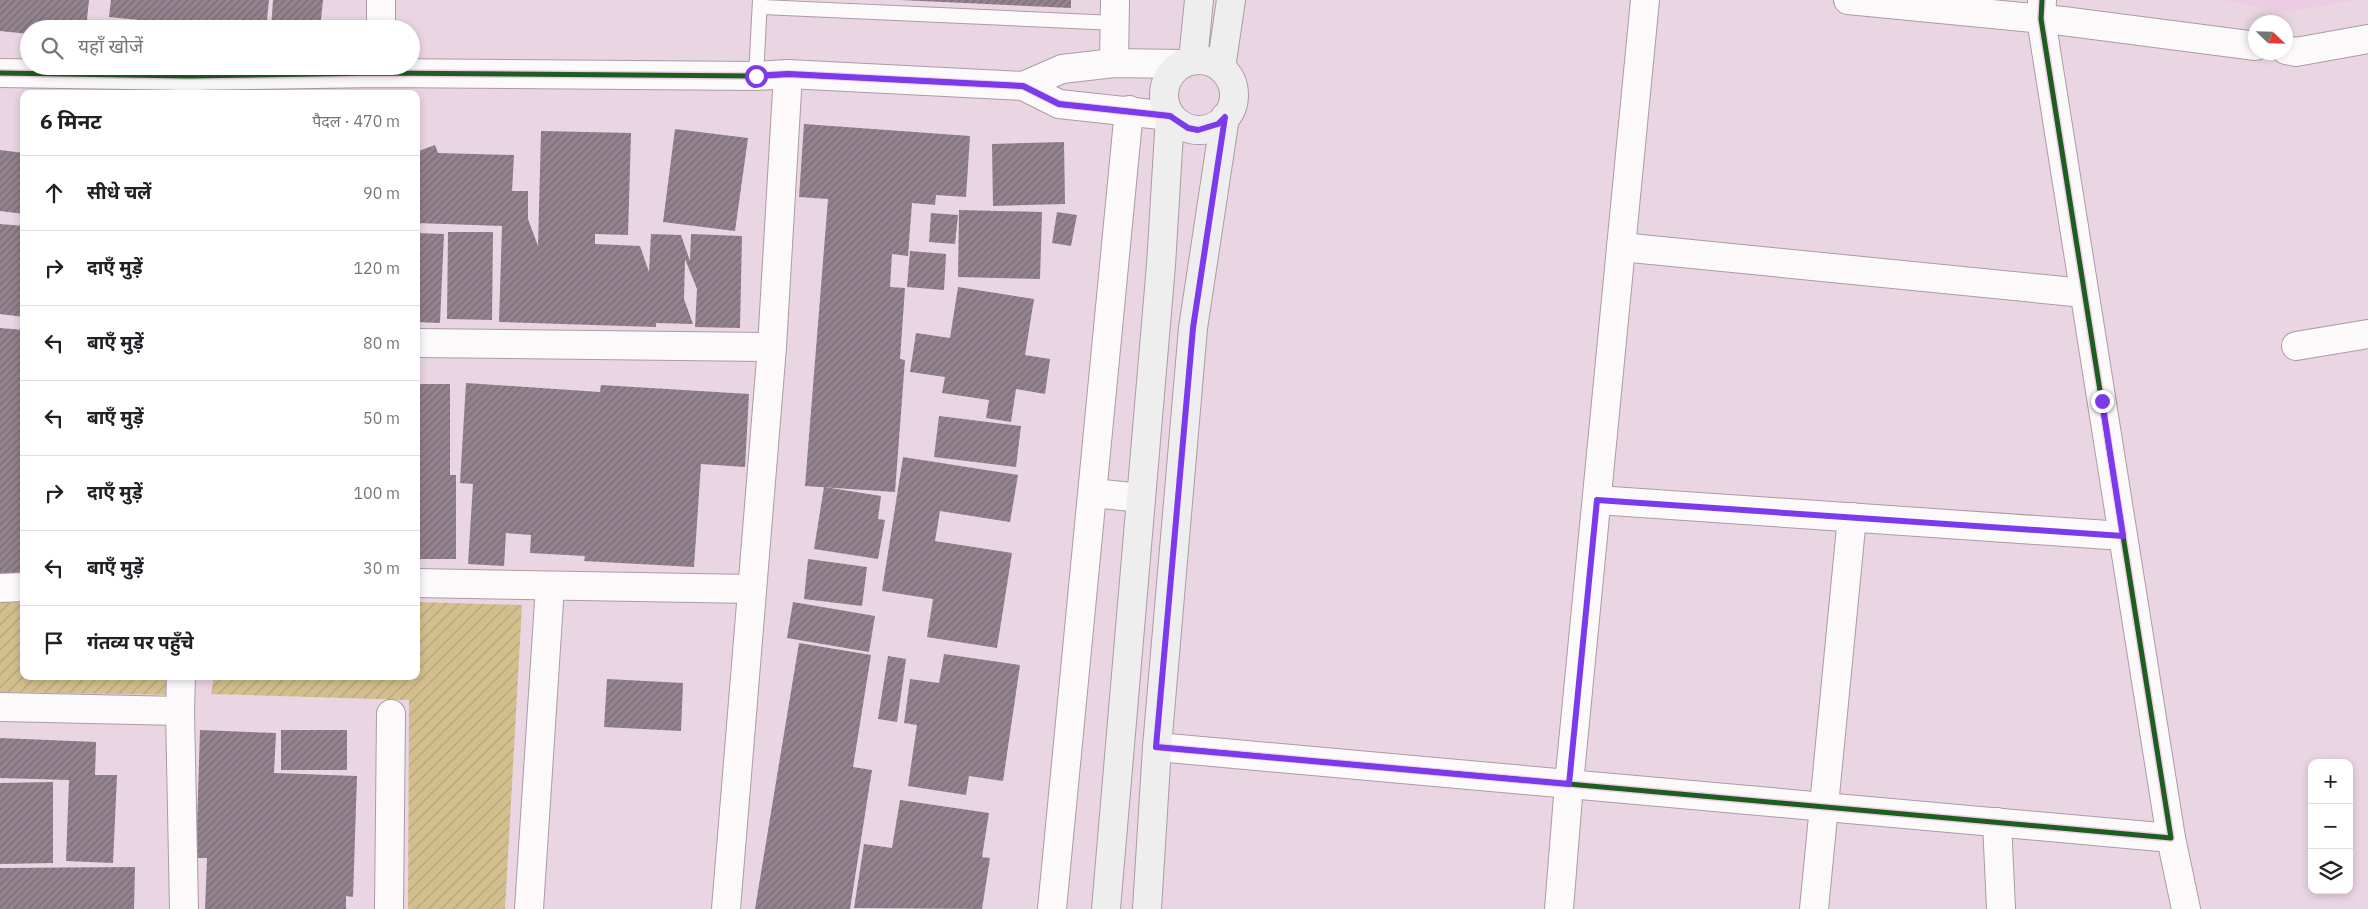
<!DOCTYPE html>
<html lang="hi">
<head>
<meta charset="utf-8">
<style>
  body { margin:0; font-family:"IBM Plex Sans","Noto Sans Devanagari",sans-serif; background:#f6f6f6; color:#202124 }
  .controls { position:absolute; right:15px; bottom:15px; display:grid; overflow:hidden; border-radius:10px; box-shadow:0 2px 8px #0003 }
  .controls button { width:45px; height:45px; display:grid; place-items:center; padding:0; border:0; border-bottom:1px solid #e0e0e0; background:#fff; color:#202124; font:25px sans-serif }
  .compass { position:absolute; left:2248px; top:15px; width:45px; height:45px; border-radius:50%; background:#fff; box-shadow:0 2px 8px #0003; rotate:113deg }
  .stop { position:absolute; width:15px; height:15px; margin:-11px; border:4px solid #7c3aed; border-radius:50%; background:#fff }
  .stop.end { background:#7c3aed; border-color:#fff; box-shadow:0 1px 5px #0008 }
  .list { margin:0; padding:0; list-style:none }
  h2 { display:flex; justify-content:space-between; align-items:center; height:65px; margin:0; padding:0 20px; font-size:21px }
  h2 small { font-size:16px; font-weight:400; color:#757577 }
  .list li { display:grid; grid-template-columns:32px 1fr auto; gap:15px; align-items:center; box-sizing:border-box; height:75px; padding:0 20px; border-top:1px solid #e0e0e0 }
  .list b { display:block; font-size:19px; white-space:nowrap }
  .list em { font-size:16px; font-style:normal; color:#757577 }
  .icon { flex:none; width:28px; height:28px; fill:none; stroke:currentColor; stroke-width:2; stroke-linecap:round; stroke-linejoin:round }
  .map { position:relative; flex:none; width:2368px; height:909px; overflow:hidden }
  .search { position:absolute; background:#fff; box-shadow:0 2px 8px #0003; left:20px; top:20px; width:400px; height:55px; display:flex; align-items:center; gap:12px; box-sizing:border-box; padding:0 18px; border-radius:28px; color:#757577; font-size:19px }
  .panel { position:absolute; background:#fff; box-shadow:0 2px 8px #0003; left:20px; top:90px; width:400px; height:590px; border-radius:10px }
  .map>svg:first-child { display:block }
  .built { fill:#edcbe2 }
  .garden { fill:url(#garden-furrows) }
  .building { fill:url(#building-hatch) }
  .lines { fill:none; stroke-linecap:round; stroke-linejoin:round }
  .service-casing { stroke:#ab9ba5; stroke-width:16 }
  .minor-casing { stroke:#ab9ba5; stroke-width:30 }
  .tertiary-casing { stroke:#ab9ba5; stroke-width:30 }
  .secondary-casing { stroke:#ab9ba5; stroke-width:30 }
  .service { stroke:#fcf9fb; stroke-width:14 }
  .minor { stroke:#fcf9fb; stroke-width:28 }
  .tertiary { stroke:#fcf9fb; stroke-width:28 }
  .secondary { stroke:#eeeeef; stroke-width:28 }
  .cycleway-casing { stroke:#f3cce6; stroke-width:8 }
  .cycleway { stroke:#1b5e20; stroke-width:5 }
  .route { stroke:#7c3aed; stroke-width:6 }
</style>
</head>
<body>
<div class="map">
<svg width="2368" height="909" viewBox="0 0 2368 909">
  <defs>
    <pattern id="garden-furrows" width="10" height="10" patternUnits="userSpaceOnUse" patternTransform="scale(1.25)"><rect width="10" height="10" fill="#d3bf8e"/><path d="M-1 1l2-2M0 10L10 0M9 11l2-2" fill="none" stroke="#b5a37a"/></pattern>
    <pattern id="building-hatch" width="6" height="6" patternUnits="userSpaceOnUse" patternTransform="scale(1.25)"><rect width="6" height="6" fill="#93838e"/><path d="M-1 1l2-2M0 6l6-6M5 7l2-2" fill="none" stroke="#776a73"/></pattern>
  </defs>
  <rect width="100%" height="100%" fill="#ead5e3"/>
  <path class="built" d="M2222 0H2354L2287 12Z"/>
  <g class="garden">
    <path d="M0 598H24V676H182L180 695 0 692Z"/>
    <path d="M416 602 522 605 505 909H408L409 700 211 694 214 676H416Z"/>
  </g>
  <g class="building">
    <path d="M0 0H89L86 29H29V34L0 31Z"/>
    <path d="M111 0H269L266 29H231L109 17Z"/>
    <path d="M273 0H323L320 29H271Z"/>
    <path d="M900 0H1071V8Z"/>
    <path d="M804 124 970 136 966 197 936 195 935 205 912 203 908 256 892 254 890 287 905 288 900 359 905 360 895 492 805 486 828 199 799 197Z"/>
    <path d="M675 129 748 138 735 231 663 222Z"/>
    <path d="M541 131 631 133 628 235 595 234V244L640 246 649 272 651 234 681 235 690 261 691 234 742 236 740 328 695 327 697 289 685 259 684 299 693 324 656 323V327L499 322 502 226 416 223V152L435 145 438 153 514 155 512 191H528V219L538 246Z"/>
    <path d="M1064 142 1065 204 993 206 992 144Z"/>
    <path d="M0 150 24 153V214L0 211Z"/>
    <path d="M959 210 1042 212 1040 279 958 277Z"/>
    <path d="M1057 212 1077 215 1071 246 1052 243Z"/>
    <path d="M931 213 958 215 955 244 929 242Z"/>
    <path d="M0 224 24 226V317L0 314Z"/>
    <path d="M448 232H493L492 320 447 319Z"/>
    <path d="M416 233 444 234 440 323 416 322Z"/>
    <path d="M910 251 946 254 944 290 907 287Z"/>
    <path d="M958 287 1034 299 1025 355 1050 359 1045 394 1016 389 1011 422 986 418 989 400 942 393 945 377 910 372 916 333 950 338Z"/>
    <path d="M0 328 24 330V576L0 574Z"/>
    <path d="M466 383 600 392 601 385 749 394 745 467 701 464 694 567 584 561 585 556 530 553 531 535 506 533 504 566 468 564 473 484 460 483Z"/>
    <path d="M416 384H450V475H456V559H416Z"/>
    <path d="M939 416 1021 426 1016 467 934 457Z"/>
    <path d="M903 457 1018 475 1010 522 940 511 935 541 1012 553 997 648 927 637 933 599 882 591Z"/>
    <path d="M824 487 881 496 878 519 885 520 878 559 814 549Z"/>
    <path d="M808 559 867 567 862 606 804 599Z"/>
    <path d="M793 602 875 616 869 652 787 638Z"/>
    <path d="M799 643 871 655 853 767 872 770 850 909H755Z"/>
    <path d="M944 654 1020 665 1003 781 969 776 966 795 908 786 917 725 904 723 910 679 939 683Z"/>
    <path d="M888 656 906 659 897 722 878 719Z"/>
    <path d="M607 679 683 683 681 731 604 727Z"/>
    <path d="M200 730 276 733 274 773 357 776 353 897 346 896V909H205L207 858H196Z"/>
    <rect x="281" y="730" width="66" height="40"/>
    <path d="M0 738 96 742 95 775H117L113 863 66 861 69 780 0 778Z"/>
    <path d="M53 782V863L0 864V783Z"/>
    <path d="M900 800 989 813 982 857 990 858 982 909 854 908 864 844 892 848Z"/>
    <path d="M135 867 134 909H0V868Z"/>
  </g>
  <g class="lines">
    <defs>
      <g id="service">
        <path d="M760 7 1116 23"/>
        <path d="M756 76 760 0"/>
      </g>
      <g id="minor">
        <path d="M381 29V0"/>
        <path d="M1114 63 1115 0"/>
        <path d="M188 94V76"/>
        <path d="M1621 247 2084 293"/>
        <path d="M416 343 772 347"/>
        <path d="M2296 346 2368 334"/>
        <path d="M1093 493 1141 498"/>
        <path d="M1597 500 2123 536"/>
        <path d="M416 583 752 589"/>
        <path d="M0 588 24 587"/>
        <path d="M181 676 180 711 184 909"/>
        <path d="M0 707 180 711"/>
        <path d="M1157 747 2171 838 2041 19 2042 0"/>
        <path d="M1997 822 2001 909"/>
        <path d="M2171 838 2186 909"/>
        <path d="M389 909 391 714"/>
        <path d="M529 909 550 586"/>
        <path d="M726 909 772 347 788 74"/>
        <path d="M1052 909 1129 110"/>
        <path d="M1559 909 1569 784 1645 0"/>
        <path d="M1814 909 1852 517"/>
      </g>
      <g id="tertiary">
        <path d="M1848 0 2063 21 2256 46"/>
        <path d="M2286 50 2296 52 2368 39"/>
        <path d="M0 73 188 76 379 73 756 76 788 74 1023 86 1059 104 1170 116"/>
        <path d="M1023 86 1062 69 1114 63 1182 64"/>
      </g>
      <g id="secondary">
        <path d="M1193 60 1199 0"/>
        <circle cx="1199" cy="95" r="35"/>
        <path d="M1221 68 1231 0"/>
        <path d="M1106 909 1161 265 1170 116"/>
        <path d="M1147 909 1157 747 1193 328 1225 117"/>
      </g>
    </defs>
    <use href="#service" class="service-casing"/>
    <use href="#minor" class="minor-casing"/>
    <use href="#tertiary" class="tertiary-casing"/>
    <use href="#secondary" class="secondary-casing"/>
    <use href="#service" class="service"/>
    <use href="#minor" class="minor"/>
    <use href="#tertiary" class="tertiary"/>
    <use href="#secondary" class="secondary"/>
    <defs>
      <g id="cycleway">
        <path d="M0 73 188 76 379 73 756 76 788 74 1023 86 1059 104 1170 116"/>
        <path d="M1157 747 2171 838 2041 19 2042 0"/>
      </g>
    </defs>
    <use href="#cycleway" class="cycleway-casing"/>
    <use href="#cycleway" class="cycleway"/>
  </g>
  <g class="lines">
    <path class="route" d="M756 76 788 74 1023 86 1059 104 1170 116 1188 128 1198 130 1218 124 1225 117 1193 328 1156 747 1569 784 1597 500 2123 536 2102 401"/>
  </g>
</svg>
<div class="controls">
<button>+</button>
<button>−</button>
<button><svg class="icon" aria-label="layers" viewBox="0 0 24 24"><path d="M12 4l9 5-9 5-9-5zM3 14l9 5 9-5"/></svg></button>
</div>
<svg class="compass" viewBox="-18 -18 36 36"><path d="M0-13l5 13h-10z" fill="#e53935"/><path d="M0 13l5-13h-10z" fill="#757577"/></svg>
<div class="stop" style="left:756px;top:76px"></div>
<div class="stop end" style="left:2102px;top:401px"></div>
<div class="search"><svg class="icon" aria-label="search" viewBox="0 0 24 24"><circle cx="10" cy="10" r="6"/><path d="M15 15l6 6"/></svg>यहाँ खोजें</div>
<section class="panel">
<h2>6 मिनट<small>पैदल · 470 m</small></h2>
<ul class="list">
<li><svg class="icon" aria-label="ahead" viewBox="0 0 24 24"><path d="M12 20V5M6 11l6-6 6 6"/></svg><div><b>सीधे चलें</b></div><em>90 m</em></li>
<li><svg class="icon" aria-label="right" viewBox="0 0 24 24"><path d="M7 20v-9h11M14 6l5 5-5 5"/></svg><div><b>दाएँ मुड़ें</b></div><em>120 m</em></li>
<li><svg class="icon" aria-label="left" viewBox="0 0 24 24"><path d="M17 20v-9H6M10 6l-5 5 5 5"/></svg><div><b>बाएँ मुड़ें</b></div><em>80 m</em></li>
<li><svg class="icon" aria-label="left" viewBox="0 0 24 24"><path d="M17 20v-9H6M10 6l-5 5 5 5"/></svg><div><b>बाएँ मुड़ें</b></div><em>50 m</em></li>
<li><svg class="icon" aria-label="right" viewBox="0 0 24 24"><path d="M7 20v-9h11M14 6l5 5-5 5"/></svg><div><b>दाएँ मुड़ें</b></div><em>100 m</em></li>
<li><svg class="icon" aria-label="left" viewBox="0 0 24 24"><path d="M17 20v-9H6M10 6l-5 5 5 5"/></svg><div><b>बाएँ मुड़ें</b></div><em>30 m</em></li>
<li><svg class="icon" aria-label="arrive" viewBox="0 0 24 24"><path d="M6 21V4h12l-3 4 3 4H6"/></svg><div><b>गंतव्य पर पहुँचे</b></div></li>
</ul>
</section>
</div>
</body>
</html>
